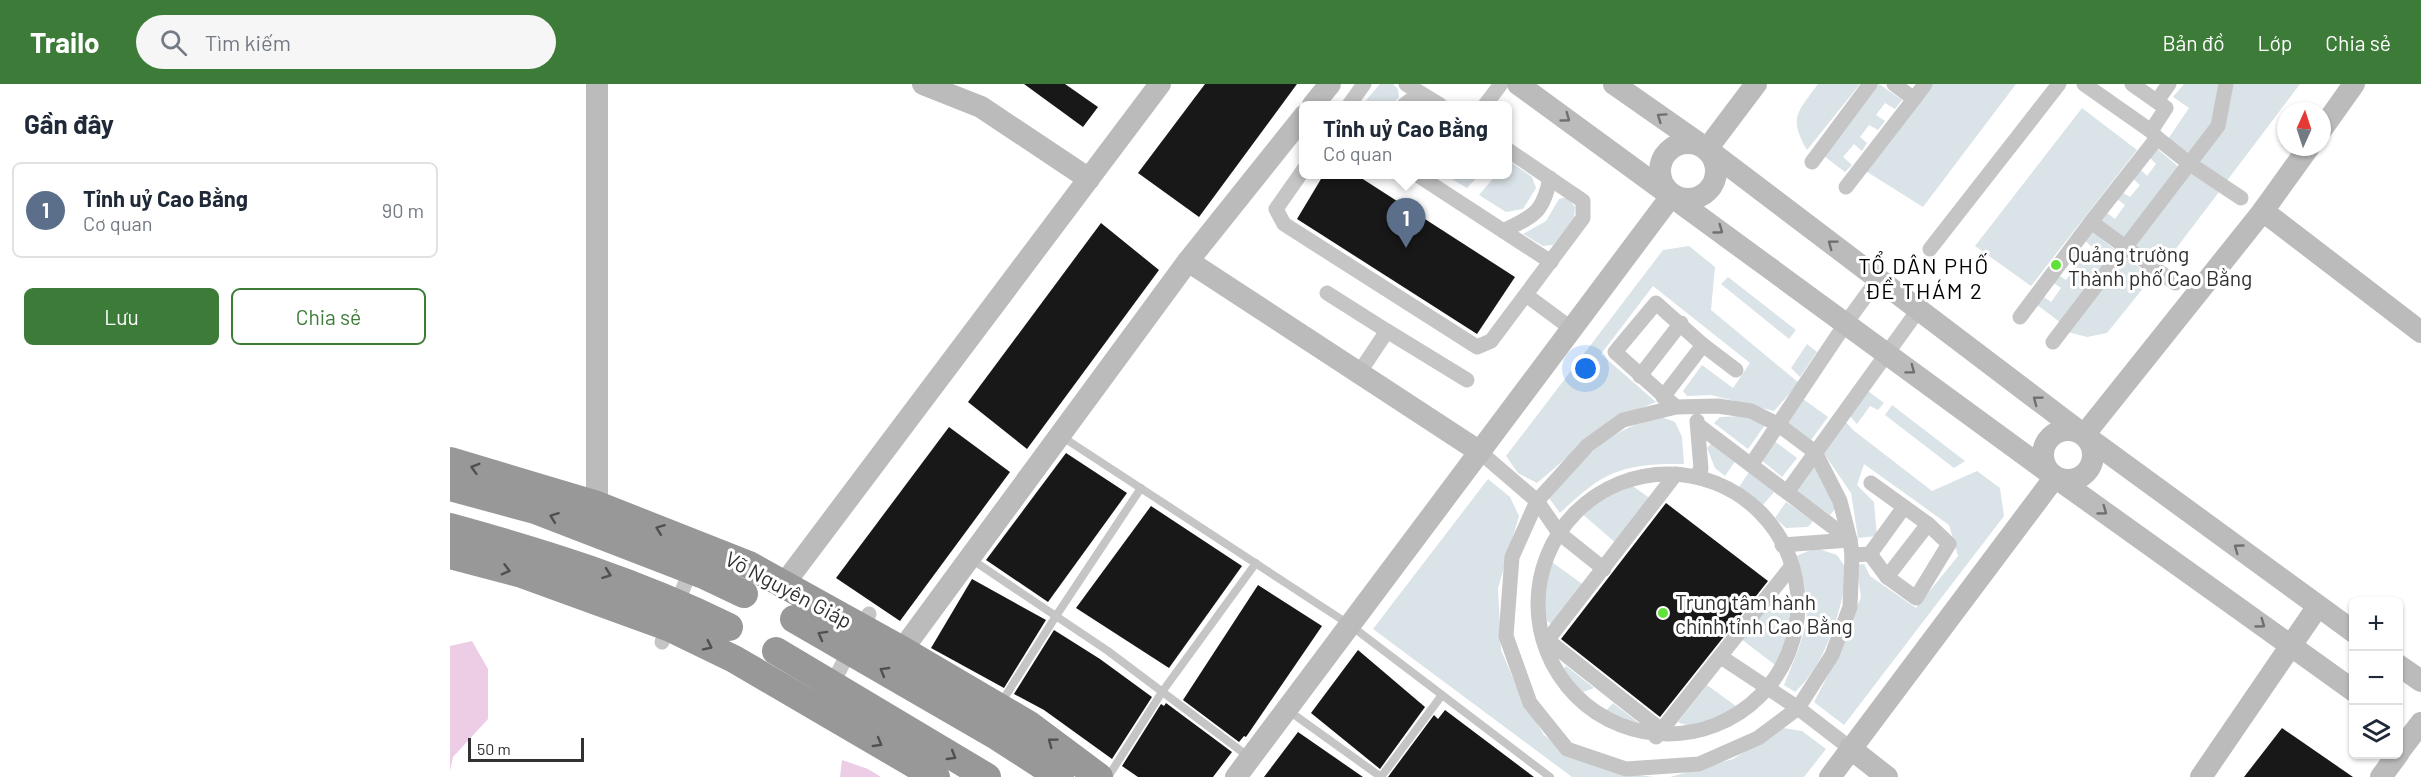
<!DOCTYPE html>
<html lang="vi">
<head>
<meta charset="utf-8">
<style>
  body { margin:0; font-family:Barlow,sans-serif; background:#f6f6f7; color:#1f2937 }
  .controls { position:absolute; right:18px; bottom:18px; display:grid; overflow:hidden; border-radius:9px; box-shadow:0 2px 4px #0004 }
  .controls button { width:54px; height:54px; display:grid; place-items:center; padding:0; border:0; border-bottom:2px solid #e0e1e3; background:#fff; color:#1f2937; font:30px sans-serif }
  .compass { position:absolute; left:1827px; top:18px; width:54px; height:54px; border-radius:50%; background:#fff; box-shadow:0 2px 4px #0004; rotate:3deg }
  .scale { position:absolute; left:18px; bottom:15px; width:116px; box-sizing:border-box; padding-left:6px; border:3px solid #313131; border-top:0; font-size:16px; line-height:21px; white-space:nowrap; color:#313131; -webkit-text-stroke:4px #fff; paint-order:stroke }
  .you { position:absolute; left:1136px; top:285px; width:21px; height:21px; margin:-15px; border:4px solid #fff; border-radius:50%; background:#1a73e8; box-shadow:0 0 0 9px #1a73e833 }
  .badge { display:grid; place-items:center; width:39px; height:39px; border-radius:50%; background:#3c7c38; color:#fff; font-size:20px; font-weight:700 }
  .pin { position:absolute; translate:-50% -50px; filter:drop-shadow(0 2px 3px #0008) }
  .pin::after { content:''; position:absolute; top:32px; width:21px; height:18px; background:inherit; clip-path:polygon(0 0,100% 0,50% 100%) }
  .popup { position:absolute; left:849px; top:17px; width:213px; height:78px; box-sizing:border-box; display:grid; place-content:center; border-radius:9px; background:#fff; filter:drop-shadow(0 2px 4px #0005); font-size:20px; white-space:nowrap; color:#747a83 }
  .popup b { font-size:22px; color:#1f2937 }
  .popup::after { content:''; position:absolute; left:50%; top:100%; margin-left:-12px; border:12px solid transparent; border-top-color:#fff }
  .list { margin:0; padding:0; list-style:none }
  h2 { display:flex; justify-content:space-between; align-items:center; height:78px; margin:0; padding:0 24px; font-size:26px }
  h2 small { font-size:20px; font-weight:400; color:#747a83 }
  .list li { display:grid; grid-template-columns:39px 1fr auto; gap:18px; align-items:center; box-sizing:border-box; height:96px; margin:0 12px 12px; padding:0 12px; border:2px solid #e0e1e3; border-radius:9px }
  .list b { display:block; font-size:22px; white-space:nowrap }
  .list p { margin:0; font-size:20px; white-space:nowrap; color:#747a83 }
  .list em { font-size:20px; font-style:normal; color:#747a83 }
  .actions { display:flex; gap:12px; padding:18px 24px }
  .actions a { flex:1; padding:14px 0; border:2px solid #3c7c38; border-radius:9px; text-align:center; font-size:21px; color:#3c7c38 }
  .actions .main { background:#3c7c38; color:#fff }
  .icon { flex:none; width:33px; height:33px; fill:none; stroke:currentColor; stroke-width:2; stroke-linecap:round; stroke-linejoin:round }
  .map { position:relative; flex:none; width:1971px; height:693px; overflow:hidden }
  header { display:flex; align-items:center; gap:36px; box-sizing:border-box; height:84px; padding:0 30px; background:#3c7c38; color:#fff }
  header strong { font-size:28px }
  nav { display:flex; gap:33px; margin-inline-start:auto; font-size:21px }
  .search { width:420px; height:54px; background:#f6f6f7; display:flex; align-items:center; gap:15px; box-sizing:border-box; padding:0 21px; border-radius:33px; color:#747a83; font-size:22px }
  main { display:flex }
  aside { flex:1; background:#fff }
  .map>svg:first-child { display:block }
  .green { fill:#dae3e8 }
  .water { fill:#eccde5 }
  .building { fill:#181818 }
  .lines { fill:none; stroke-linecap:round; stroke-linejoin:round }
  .lane { stroke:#c5c5c5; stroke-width:8 }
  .street { stroke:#c5c5c5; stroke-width:15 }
  .secondary { stroke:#bbb; stroke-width:22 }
  .highway { stroke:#989898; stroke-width:28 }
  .oneway { stroke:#6f6f6f }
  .oneway2 { stroke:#505050 }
  .poi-dot { fill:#60e239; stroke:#fff; stroke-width:2 }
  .labels { text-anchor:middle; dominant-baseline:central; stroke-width:6; stroke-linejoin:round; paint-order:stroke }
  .poi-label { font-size:21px; fill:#313131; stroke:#fff; text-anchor:start }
  .street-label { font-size:21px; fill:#313131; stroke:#fff }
  .neighbourhood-label { font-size:22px; letter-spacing:1.5px; fill:#000; stroke:#fff }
</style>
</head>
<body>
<header>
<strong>Trailo</strong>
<div class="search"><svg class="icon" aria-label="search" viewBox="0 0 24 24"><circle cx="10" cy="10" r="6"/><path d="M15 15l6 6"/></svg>Tìm kiếm</div>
<nav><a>Bản đồ</a><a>Lớp</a><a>Chia sẻ</a></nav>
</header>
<main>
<aside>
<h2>Gần đây<small></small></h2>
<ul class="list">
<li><span class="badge" style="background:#5c6f8a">1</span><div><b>Tỉnh uỷ Cao Bằng</b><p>Cơ quan</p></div><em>90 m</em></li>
</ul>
<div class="actions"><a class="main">Lưu</a><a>Chia sẻ</a></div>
</aside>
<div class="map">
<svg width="1971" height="693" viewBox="0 0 1971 693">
  <rect width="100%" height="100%" fill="#fff"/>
  <g class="green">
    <path d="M930 0H943L948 5 949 13 942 21H912Z"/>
    <path d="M1368 0H1410L1357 66C1338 33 1348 28 1368 0Z"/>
    <path d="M1423 0H1429L1452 16 1445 25 1435 19 1426 31 1435 37 1428 46 1419 41 1410 53 1417 59 1412 67 1404 60 1393 73 1402 81 1395 88 1370 69Z"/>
    <path d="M1479 0H1566L1473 123 1414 86Z"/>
    <path d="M1734 0H1772L1766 39 1743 72 1718 55 1739 24 1723 13Z"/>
    <path d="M1778 0H1850L1776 98 1748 77Z"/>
    <path d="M1632 24 1687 66 1581 202 1525 162Z"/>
    <path d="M1705 63 1730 84 1675 156 1650 136 1656 128 1665 135 1675 121 1667 115 1672 108 1680 113 1690 101 1682 94 1689 84 1697 92 1706 80 1698 72Z"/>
    <path d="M1058 76 1082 93 1086 104 1073 125 1056 128 1029 111 1046 91 1058 90Z"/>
    <path d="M1739 88 1769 108 1712 183 1683 162Z"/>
    <path d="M995 91H1029L1017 104Z"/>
    <path d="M1117 113 1125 123 1124 134 1103 161 1093 162 1073 150 1096 137 1109 115Z"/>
    <path d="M1641 146 1666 167 1611 239 1586 220 1591 211 1601 218 1611 204 1602 198 1608 191 1616 196 1625 184 1618 177 1625 167 1633 175 1642 163 1633 155Z"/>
    <path d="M1239 162 1265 183 1261 226 1349 299 1324 327 1261 311 1237 312 1233 307 1252 281 1283 304 1300 279 1203 202 1151 270 1206 318 1160 337 1087 399 1068 389 1056 372 1213 166Z"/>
    <path d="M1674 172 1702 193 1657 249 1637 253 1618 248Z"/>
    <path d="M1278 193 1346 246 1339 255 1271 200Z"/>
    <path d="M1357 260 1367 268 1350 293 1341 284Z"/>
    <path d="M1418 307 1434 319 1428 326 1420 322 1407 340 1398 330Z"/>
    <path d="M1353 315 1378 333 1361 356 1337 338Z"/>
    <path d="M1442 321 1515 377 1504 384 1435 331Z"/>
    <path d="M1294 332 1315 341 1298 365 1264 339 1270 333Z"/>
    <path d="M1211 333 1225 338 1232 353 1234 380C1174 379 1153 387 1110 429L1099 414C1121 386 1147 358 1180 343 1189 339 1201 337 1211 333Z"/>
    <path d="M1395 337 1403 346 1482 407 1527 387 1550 404 1554 432 1394 641 1364 618 1384 580 1411 513 1406 481 1414 480 1420 492 1466 524 1508 472 1499 441 1414 380 1407 401 1424 418 1427 452 1408 454 1401 409 1373 368Z"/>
    <path d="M1323 356 1347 374 1332 393 1310 375Z"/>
    <path d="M1263 358 1286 376 1275 392 1265 384 1257 364Z"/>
    <path d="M1365 383 1387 423 1380 431 1347 407V399L1359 384Z"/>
    <path d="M1299 388 1324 408 1312 422 1289 403Z"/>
    <path d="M1038 395 1060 413 1069 432 1048 504 1051 566 1071 613 1094 651 1124 675 1168 689 1204 693H1122L923 545Z"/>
    <path d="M1177 398 1201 415 1167 460 1130 428 1152 409Z"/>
    <path d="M1336 418 1363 437 1358 443 1336 444 1325 434Z"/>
    <path d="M1366 464 1387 471 1398 487C1390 528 1377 579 1345 608L1334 601C1356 548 1366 529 1346 472Z"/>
    <path d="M1099 476 1135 502 1102 541 1093 533V501Z"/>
    <path d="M1314 526 1342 529 1340 560 1329 584 1291 555Z"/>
    <path d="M1116 582 1144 604 1130 609 1112 586Z"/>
    <path d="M1257 601 1290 625C1269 635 1250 648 1228 638Z"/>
    <path d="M1163 619 1190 640 1179 641 1155 628Z"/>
    <path d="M1333 644 1352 647 1376 665 1354 693H1220L1283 675Z"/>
  </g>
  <g class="water">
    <path d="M22 557 38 585V635L3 673 0 687V562Z"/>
    <path d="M392 676 418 685 431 693H390Z"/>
  </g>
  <g class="building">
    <path d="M574 0H615L648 23 633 43Z"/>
    <path d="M755 0H847L749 133 688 89Z"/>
    <path d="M874 90H905L1065 193 1027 250 847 135Z"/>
    <path d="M651 139 709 186 577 365 518 318Z"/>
    <path d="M499 343 560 388 450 537 386 494Z"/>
    <path d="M616 369 677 409 598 518 536 476Z"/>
    <path d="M1216 419 1318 497 1210 633 1111 555Z"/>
    <path d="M701 422 792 482 719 584 626 524Z"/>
    <path d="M522 495 596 536 554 604 481 564Z"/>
    <path d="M808 501 872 542 796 653 794 652 789 658 733 616Z"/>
    <path d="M604 546 650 575 702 613 662 675 594 626 564 610Z"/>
    <path d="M908 566 975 623 930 685 861 629Z"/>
    <path d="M716 619 782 668 763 693H688L672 682 711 620 714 622Z"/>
    <path d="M995 626 1084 693H938L984 631 988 635Z"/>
    <path d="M1832 644 1903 693H1794Z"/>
    <path d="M848 648 913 693H814Z"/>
  </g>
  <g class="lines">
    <g class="lane">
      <path d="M611 352 900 541 1100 693"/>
      <path d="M521 475 658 567 799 673"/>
      <path d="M551 619 606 532 691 404"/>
      <path d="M839 627 931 693"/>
      <path d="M658 693 712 608 806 479"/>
      <path d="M931 693 992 611"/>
    </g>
    <g class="street">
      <path d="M956 0 990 21"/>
      <path d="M1444 0 1464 15 1475 0"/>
      <path d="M1634 0 1701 47 1707 54 1641 138"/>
      <path d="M1682 0 1716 24 1701 47"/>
      <path d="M1707 17 1719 0"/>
      <path d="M899 21 914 0"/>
      <path d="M954 21 970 9"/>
      <path d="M1035 21 1051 0"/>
      <path d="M1707 54 1740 80 1791 114"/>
      <path d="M1362 78 1420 0"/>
      <path d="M854 85 826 125 834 140 1027 263 1041 257 1133 134V117L1058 66"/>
      <path d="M966 90 1101 178"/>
      <path d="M1396 103 1464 15"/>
      <path d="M1053 147C1083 132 1093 130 1100 94"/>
      <path d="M1480 165 1609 0"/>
      <path d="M877 209 937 247"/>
      <path d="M1076 211 1122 245"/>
      <path d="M1570 233 1641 138 1725 199"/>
      <path d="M1603 258 1768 42 1776 0"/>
      <path d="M909 289 937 247 1017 296"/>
      <path d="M1190 292 1231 239"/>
      <path d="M1213 313 1253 261"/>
      <path d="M1268 322 1301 327 1329 341 1365 368 1390 417 1400 456 1402 471 1400 523 1382 571 1348 624 1308 654 1249 680 1176 685 1117 665 1080 619 1056 552 1062 473 1087 417 1138 361 1173 336 1226 323Z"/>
      <path d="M1226 323 1165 268 1206 219 1253 261 1286 286"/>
      <path d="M1248 341 1301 381 1396 239 1428 195"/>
      <path d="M1030 368 1087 417 1109 449 1154 485"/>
      <path d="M1301 381 1400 456"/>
      <circle cx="1218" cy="520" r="130"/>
      <path d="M1246 392 1251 385 1247 337"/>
      <path d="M1337 408 1469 225"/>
      <path d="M1332 461 1400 456"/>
      <path d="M1420 470 1454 423"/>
      <path d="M1402 471 1420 470 1437 493 1466 514 1499 460 1478 440 1421 399"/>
      <path d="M1437 493 1478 440"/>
      <path d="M1097 556 1211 646"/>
      <path d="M212 558 242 482"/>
      <path d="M1096 558 1226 390"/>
      <path d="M1271 573 1348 624 1400 664"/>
      <path d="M380 604 419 530"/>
      <path d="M1206 653 1341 483"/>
    </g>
    <g class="secondary">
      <path d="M147 0V421"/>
      <path d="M473 0 531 23 639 95"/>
      <path d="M1068 0 1605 393 1904 607"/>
      <path d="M1164 0 1257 65 1634 351 1904 548"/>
      <path d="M863 21 880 0"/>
      <path d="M1872 45 1904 0"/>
      <circle cx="1238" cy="87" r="28"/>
      <path d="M1257 65 1306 0"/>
      <path d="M1813 127 1971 248"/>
      <path d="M738 177 1030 368"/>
      <circle cx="1618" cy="371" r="25"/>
      <path d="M1634 351 1813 127 1859 63"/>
      <path d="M334 500 710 0"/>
      <path d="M452 566 738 177 854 32"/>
      <path d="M1948 581 1971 597"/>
      <path d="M1400 664 1437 693"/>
      <path d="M1948 669 1971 639"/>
      <path d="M786 693 1222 111"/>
      <path d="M1380 693 1605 393"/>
      <path d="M1751 693 1868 522"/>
      <path d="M1931 693 1948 670"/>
    </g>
    <g class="highway">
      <path d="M0 377 147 421 299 481 452 566 578 640 649 693"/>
      <path d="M0 403 85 426 256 492 294 510"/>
      <path d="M0 443C98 470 187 498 279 543"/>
      <path d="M0 471 72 490 218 543 284 575 486 693"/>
      <path d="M344 535 548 653 610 693"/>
      <path d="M326 567 537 693"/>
    </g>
  </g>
  <defs><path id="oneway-chevron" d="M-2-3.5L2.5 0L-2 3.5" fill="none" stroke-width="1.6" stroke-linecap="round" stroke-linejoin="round" transform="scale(1.5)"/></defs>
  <g class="oneway">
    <use href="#oneway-chevron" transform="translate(1211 33) rotate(-145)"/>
    <use href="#oneway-chevron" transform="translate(1116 34) rotate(36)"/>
    <use href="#oneway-chevron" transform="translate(1269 146) rotate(36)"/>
    <use href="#oneway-chevron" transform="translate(1382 160) rotate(-143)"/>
    <use href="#oneway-chevron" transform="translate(1461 286) rotate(37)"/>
    <use href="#oneway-chevron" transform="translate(1587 316) rotate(-143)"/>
    <use href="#oneway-chevron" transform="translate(1653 427) rotate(36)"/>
    <use href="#oneway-chevron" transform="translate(1788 464) rotate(-144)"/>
    <use href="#oneway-chevron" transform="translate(1811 540) rotate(36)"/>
  </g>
  <g class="oneway2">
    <use href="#oneway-chevron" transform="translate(25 384) rotate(-164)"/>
    <use href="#oneway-chevron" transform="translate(104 433) rotate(-159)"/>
    <use href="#oneway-chevron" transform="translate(210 445) rotate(-159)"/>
    <use href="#oneway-chevron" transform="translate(56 486) rotate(15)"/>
    <use href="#oneway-chevron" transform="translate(157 490) rotate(20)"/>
    <use href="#oneway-chevron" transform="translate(372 551) rotate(-151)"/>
    <use href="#oneway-chevron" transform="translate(258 562) rotate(26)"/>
    <use href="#oneway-chevron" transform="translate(434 587) rotate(-150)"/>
    <use href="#oneway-chevron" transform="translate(602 658) rotate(-143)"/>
    <use href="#oneway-chevron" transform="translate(428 659) rotate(30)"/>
    <use href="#oneway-chevron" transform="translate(502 672) rotate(31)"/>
  </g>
  <g class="poi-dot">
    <circle cx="1606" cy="181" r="6"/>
    <circle cx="1213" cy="529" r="6"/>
  </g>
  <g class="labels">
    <g class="poi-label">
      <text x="1618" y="169">Quảng trường<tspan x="1618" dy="24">Thành phố Cao Bằng</tspan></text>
      <text x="1225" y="517">Trung tâm hành<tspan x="1225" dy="24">chính tỉnh Cao Bằng</tspan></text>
    </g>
    <g class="street-label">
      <text transform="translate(339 505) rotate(28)">Võ Nguyên Giáp</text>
    </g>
    <g class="neighbourhood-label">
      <text x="1474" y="181">TỔ DÂN PHỐ<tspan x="1474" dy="25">ĐỀ THÁM 2</tspan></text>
    </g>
  </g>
</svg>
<div class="controls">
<button>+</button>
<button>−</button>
<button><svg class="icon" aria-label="layers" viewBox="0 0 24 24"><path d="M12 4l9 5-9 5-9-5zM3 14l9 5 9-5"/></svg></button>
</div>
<svg class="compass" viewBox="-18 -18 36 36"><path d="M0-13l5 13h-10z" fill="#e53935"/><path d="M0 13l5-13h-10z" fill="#747a83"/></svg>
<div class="scale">50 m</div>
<div class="you"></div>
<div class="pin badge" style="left:956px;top:164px;background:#5c6f8a">1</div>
<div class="popup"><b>Tỉnh uỷ Cao Bằng</b>Cơ quan</div>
</div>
</main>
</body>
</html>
